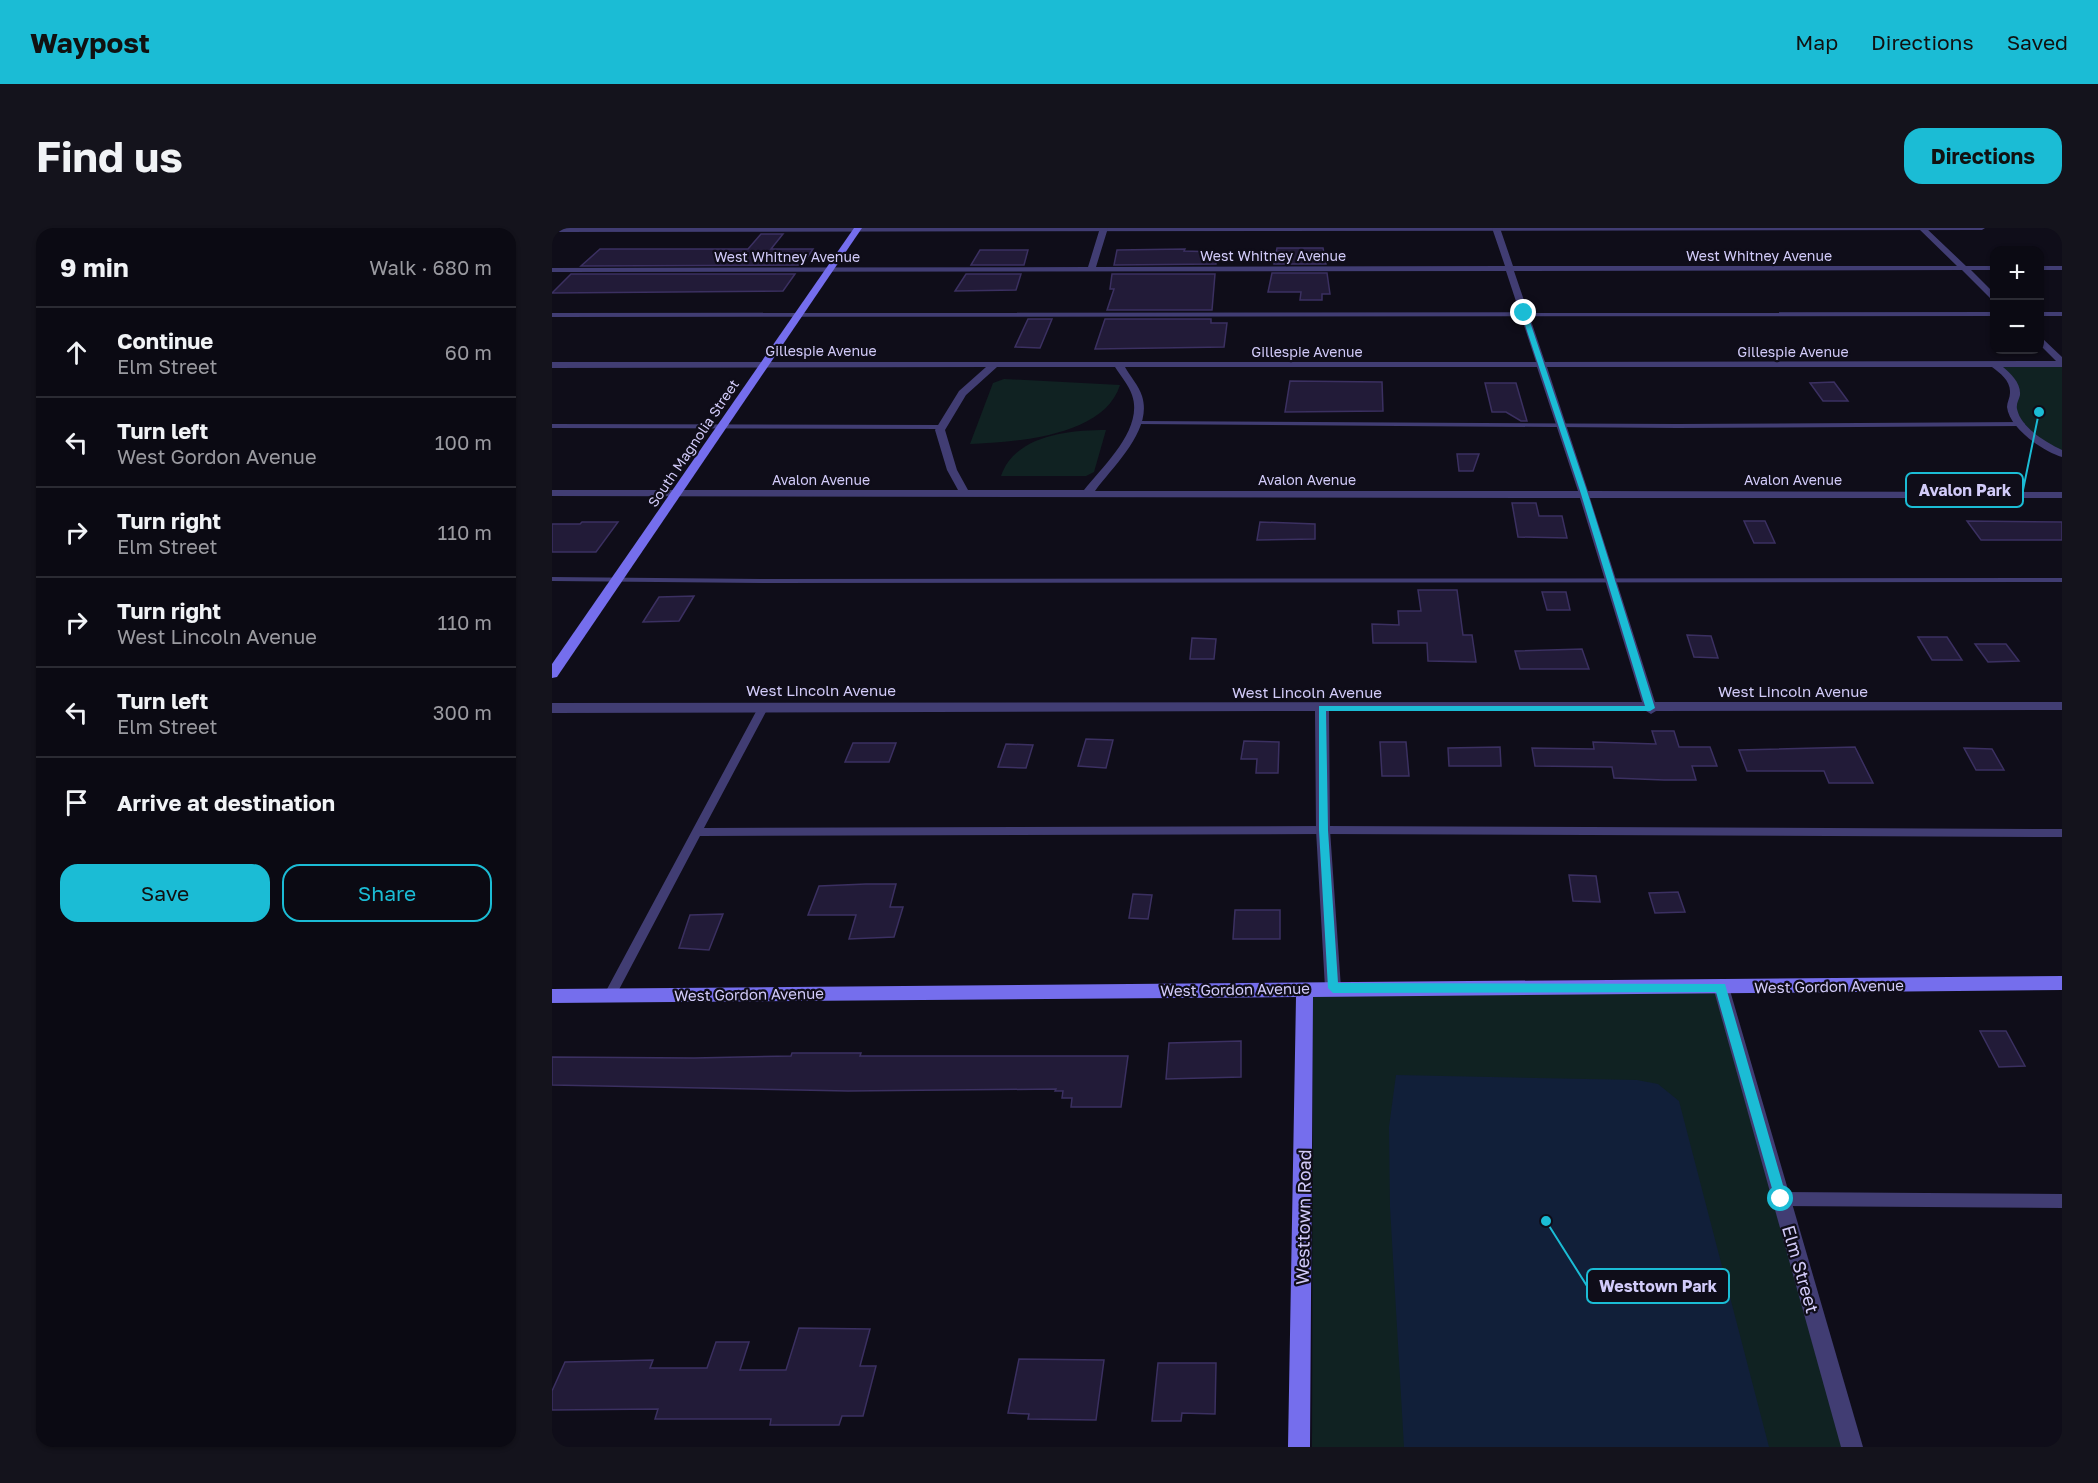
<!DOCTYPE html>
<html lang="en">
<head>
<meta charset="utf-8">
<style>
  body { margin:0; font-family:"Golos Text",sans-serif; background:#14131c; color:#f1f3f6 }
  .controls { position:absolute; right:18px; top:18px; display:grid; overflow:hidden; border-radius:12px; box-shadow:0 2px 4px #0004 }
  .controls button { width:54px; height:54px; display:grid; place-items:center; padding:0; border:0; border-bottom:2px solid #2b2b33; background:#0b0a13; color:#f1f3f6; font:30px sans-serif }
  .stop { position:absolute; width:18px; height:18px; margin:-14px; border:4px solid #1bbcd5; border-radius:50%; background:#fff }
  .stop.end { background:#1bbcd5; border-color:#fff; box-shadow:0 2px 6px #0008 }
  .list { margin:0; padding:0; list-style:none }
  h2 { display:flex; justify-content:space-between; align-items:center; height:78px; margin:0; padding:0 24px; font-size:26px }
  h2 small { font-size:20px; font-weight:400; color:#9a9aa0 }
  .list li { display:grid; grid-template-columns:39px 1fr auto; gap:18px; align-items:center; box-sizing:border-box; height:90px; padding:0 24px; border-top:2px solid #2b2b33 }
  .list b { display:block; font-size:22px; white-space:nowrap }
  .list p { margin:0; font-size:20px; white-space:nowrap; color:#9a9aa0 }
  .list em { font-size:20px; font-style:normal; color:#9a9aa0 }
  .actions { display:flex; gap:12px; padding:18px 24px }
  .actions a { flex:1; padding:14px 0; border:2px solid #1bbcd5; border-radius:18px; text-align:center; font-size:21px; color:#1bbcd5 }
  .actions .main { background:#1bbcd5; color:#111 }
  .icon { flex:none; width:33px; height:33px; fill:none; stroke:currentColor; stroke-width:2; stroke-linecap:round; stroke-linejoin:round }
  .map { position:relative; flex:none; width:1510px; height:1219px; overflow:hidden; border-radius:18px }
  header { display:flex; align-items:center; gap:36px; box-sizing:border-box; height:84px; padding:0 30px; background:#1bbcd5; color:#111 }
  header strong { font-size:28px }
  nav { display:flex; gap:33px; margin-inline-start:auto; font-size:21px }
  .intro { display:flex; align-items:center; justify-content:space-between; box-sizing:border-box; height:144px; padding:0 36px }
  h1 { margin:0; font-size:42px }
  .button { padding:15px 27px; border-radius:18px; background:#1bbcd5; color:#111; font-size:21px; font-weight:700 }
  main { display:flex; gap:36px; padding:0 36px }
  aside { flex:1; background:#0b0a13; border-radius:18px; box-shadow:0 2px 4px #0004 }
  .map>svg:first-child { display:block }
  .green { fill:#102222 }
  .water { fill:#111f39 }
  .building { fill:#221b38; stroke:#3b3061; stroke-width:1.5 }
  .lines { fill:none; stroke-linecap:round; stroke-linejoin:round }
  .lane { fill:#413d73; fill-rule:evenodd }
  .street { fill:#413d73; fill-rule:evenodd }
  .secondary { fill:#756eed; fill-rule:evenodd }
  .route { fill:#1bbcd5 }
  .labels { text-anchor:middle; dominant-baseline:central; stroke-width:4.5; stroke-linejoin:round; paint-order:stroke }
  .far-street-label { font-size:14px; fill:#d2cbf9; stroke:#0f0d19 }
  .street-label { font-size:15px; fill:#d2cbf9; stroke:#0f0d19 }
  .near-street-label { font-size:18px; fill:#d2cbf9; stroke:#0f0d19 }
  .leader { fill:none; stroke:#1bbcd5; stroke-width:2 }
  .callout-dot { fill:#1bbcd5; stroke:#0f0d19; stroke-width:2 }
  .callout { fill:#0f0d19; stroke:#1bbcd5; stroke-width:2 }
  .callout-label { font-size:16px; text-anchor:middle; font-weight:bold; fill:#d2cbf9 }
</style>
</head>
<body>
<header>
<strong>Waypost</strong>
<nav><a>Map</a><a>Directions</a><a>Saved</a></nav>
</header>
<div class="intro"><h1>Find us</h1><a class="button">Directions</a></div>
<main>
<aside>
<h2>9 min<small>Walk · 680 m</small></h2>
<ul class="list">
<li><svg class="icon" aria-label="ahead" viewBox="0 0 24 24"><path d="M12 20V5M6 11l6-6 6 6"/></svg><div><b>Continue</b><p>Elm Street</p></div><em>60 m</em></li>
<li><svg class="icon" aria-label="left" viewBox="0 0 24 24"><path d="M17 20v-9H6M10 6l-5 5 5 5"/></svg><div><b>Turn left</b><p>West Gordon Avenue</p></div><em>100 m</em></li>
<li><svg class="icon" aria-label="right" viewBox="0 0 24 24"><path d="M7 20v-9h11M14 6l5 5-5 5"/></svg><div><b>Turn right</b><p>Elm Street</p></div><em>110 m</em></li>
<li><svg class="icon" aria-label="right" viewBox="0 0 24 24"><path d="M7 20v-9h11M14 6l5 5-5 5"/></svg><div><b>Turn right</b><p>West Lincoln Avenue</p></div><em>110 m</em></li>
<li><svg class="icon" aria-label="left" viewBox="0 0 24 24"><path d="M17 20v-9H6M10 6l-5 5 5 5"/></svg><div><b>Turn left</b><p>Elm Street</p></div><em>300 m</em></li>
<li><svg class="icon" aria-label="arrive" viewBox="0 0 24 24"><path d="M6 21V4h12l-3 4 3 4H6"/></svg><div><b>Arrive at destination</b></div></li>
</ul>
<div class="actions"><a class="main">Save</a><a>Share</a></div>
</aside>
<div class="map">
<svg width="1510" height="1219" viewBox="0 0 1510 1219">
  <rect width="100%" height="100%" fill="#0f0d19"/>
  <g class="green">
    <path d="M1445 137H1510V225C1489 215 1472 200 1462 179L1466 164Z"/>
    <path d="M452 151 568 157C552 209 462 214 418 216L441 155Z"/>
    <path d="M554 202 542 244 534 248H449C463 207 517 202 554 202Z"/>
    <path d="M1163 764 1292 1219H760L761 767Z"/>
  </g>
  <path class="water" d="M844 847 1085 852 1106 856 1127 873 1217 1219H852L838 979 837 899Z"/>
  <g class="building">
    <path d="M209 6H231L219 21H261L250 37 29 38 48 21H196Z"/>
    <path d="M725 20H771L774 36H722Z"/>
    <path d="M633 21 632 23 665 24 664 36 562 37 565 22Z"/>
    <path d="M428 22H476L472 37H419Z"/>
    <path d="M720 45H775L778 66H770V72H748L749 64H716Z"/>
    <path d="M19 46H243L231 63 0 65Z"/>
    <path d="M414 46H469L464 62 403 63Z"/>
    <path d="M560 46H663L660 82H555L562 61H558Z"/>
    <path d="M476 91H500L488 120 463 119Z"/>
    <path d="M553 91H659V95H675L672 119 543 121Z"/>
    <path d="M738 153 830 154 831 183 733 184Z"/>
    <path d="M1282 154 1296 173H1271L1258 155Z"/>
    <path d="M933 155H964L975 193H969L954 184H940Z"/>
    <path d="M905 226H927L921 243H907Z"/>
    <path d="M960 275H984L987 288H1010L1015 310 966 309Z"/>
    <path d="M1192 293H1213L1223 315H1202Z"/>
    <path d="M1415 293 1510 294V312H1429Z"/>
    <path d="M30 294H66L44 324H0V296H28Z"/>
    <path d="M708 294 763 296V311L705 312Z"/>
    <path d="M866 362H905L911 407H920L924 434 876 433 875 415H821L820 396 847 397 846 383H869Z"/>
    <path d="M990 364H1014L1018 382H995Z"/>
    <path d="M142 368 127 393 91 394 107 369Z"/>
    <path d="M1135 407 1159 408 1166 430 1142 429Z"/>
    <path d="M1366 409H1395L1410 432H1380Z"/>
    <path d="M640 410 664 411 662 431H638Z"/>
    <path d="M1423 416H1454L1467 433 1436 434Z"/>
    <path d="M1030 421 1037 441H968L963 423Z"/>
    <path d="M1100 503H1122L1127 519H1158L1165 538H1140L1144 552H1112L1062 550 1060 539 983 538 980 520 1042 521 1041 514 1104 516Z"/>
    <path d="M534 511 561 512 554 540 526 538Z"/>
    <path d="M692 513 727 514 726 545H704L705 531H689Z"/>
    <path d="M828 514H854L857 548H830Z"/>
    <path d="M301 515H344L337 534H293Z"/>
    <path d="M454 516 481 517 474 540 446 539Z"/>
    <path d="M948 519 949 538H897L896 520Z"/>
    <path d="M1303 519 1321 555H1277L1272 543H1195L1187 522Z"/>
    <path d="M1412 520 1440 521 1452 542H1424Z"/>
    <path d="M1017 647 1044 648 1048 674 1021 673Z"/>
    <path d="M314 656H344L338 679H351L342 709 297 711 304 687H256L267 658Z"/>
    <path d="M1126 664 1133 684 1103 685 1097 665Z"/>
    <path d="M581 666 600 667 596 691 577 690Z"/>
    <path d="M683 682H728V711H681Z"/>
    <path d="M171 686 157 722 127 720 138 687Z"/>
    <path d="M1428 803H1454L1473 838 1447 839Z"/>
    <path d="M689 813V849L614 851 617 815Z"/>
    <path d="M240 825H309L308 828H576L569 879H519L520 870H510L511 863H503L504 861 296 863 0 857V829L142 830 239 828Z"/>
    <path d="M247 1100 318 1101 308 1138H324L311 1188H290L287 1197H218L219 1191H103L106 1181 0 1182V1163L13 1134 101 1132 98 1140H155L164 1114H197L188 1142H234Z"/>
    <path d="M467 1131 552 1132 544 1192 476 1191 477 1186 456 1185Z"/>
    <path d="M606 1135H664L663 1186 630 1185 629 1193H600Z"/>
  </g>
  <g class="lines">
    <g class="lane">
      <path d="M0 0H1433L1430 2 0 4Z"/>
      <path d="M1442 84V88L0 89V85Z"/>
      <rect x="1488" y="84" width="22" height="4"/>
      <path d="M586 193 1125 196 1470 194 1473 196 1470 198 1125 200 584 196V194Z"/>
      <path d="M0 196 390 197 393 199 390 201 0 200Z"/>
      <path d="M0 349 210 351 1510 350V354L210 355 0 353Z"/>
      <path d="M212 475 217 478 152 600 771 598 1510 601V609L771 606 148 608 62 771 58 772 54 771 52 767 54 763 207 478Z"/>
      <path d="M1229 964 1510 966V980L1229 978 1224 976 1222 971 1224 966Z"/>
    </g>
    <g class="street">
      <path d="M548 0H556L544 39 953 38 940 0H948L961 38H1405L1366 0H1374L1414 38H1442V42H1419L1442 65V71H1439L1410 42 962 43 993 134 1504 133 1488 117V110L1491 111 1510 129V139H1451C1459 146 1469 155 1468 167 1467 172 1464 175 1465 181 1469 200 1494 214 1510 222V229C1492 224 1457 200 1455 179 1455 174 1458 170 1458 165 1459 153 1448 145 1440 139H995L1036 263 1510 264V270H1038L1103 474H1510V482L1104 483 1099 486 1094 483H777L778 602 789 760 787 765 781 767 775 765 773 760 764 602 763 483 0 485V475L1090 474 1028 270 0 268V262H406L395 242 383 202 407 163 434 139 0 140V134H984L954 43 0 44V40L536 39ZM445 139H563C569 148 577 158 580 167 592 201 551 238 532 262H416L405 242 393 202 414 167ZM573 139H985L1026 263H543C562 237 601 202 590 168 587 158 578 148 573 139Z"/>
      <rect x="1488" y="38" width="22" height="4"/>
      <path d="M1169 752 1175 754 1177 759 1311 1219H1289L1161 759 1163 754Z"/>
    </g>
    <g class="secondary">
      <path d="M302 0H310L5 449 0 450V436Z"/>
      <path d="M1510 748V762L761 769 758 1219H736L744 769 0 775V761Z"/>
    </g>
  </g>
  <path class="route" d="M972 84 975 85 1036 266 1103 480 1098 483H774L776 602 786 755 1173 756 1235 971 1233 976 1229 977 1224 976 1223 971 1164 764 781 765 776 760 767 602V478H1093L1029 266 969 85Z"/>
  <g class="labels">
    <g class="far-street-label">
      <text x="721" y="27">West Whitney Avenue</text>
      <text x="1207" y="27">West Whitney Avenue</text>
      <text x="235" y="28">West Whitney Avenue</text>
      <text x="269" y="122">Gillespie Avenue</text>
      <text x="755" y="123">Gillespie Avenue</text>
      <text x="1241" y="123">Gillespie Avenue</text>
      <text transform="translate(141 215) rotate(-56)">South Magnolia Street</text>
      <text x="269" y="251">Avalon Avenue</text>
      <text x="755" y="251">Avalon Avenue</text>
      <text x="1241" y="251">Avalon Avenue</text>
    </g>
    <g class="street-label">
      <text x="269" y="462">West Lincoln Avenue</text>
      <text x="1241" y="463">West Lincoln Avenue</text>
      <text x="755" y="464">West Lincoln Avenue</text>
      <text transform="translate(1277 758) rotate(-1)">West Gordon Avenue</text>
      <text transform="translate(683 761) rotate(-1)">West Gordon Avenue</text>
      <text transform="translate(197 766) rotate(-1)">West Gordon Avenue</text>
    </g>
    <g class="near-street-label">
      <text transform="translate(751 989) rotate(-89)">Westtown Road</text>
      <text transform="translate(1249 1041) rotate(74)">Elm Street</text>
    </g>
  </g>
  <path class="leader" d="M1487 184L1471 262M994 993L1035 1058"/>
  <g class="callout-dot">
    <circle cx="1487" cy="184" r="6"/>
    <circle cx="994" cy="993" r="6"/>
  </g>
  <g class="callout">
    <rect x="1354" y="245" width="117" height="34" rx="6"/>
    <rect x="1035" y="1041" width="142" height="34" rx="6"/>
  </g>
  <g class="callout-label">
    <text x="1413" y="268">Avalon Park</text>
    <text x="1106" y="1064">Westtown Park</text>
  </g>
</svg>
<div class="controls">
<button>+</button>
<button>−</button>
</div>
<div class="stop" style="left:1229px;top:971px"></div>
<div class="stop end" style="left:972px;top:85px"></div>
</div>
</main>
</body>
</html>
